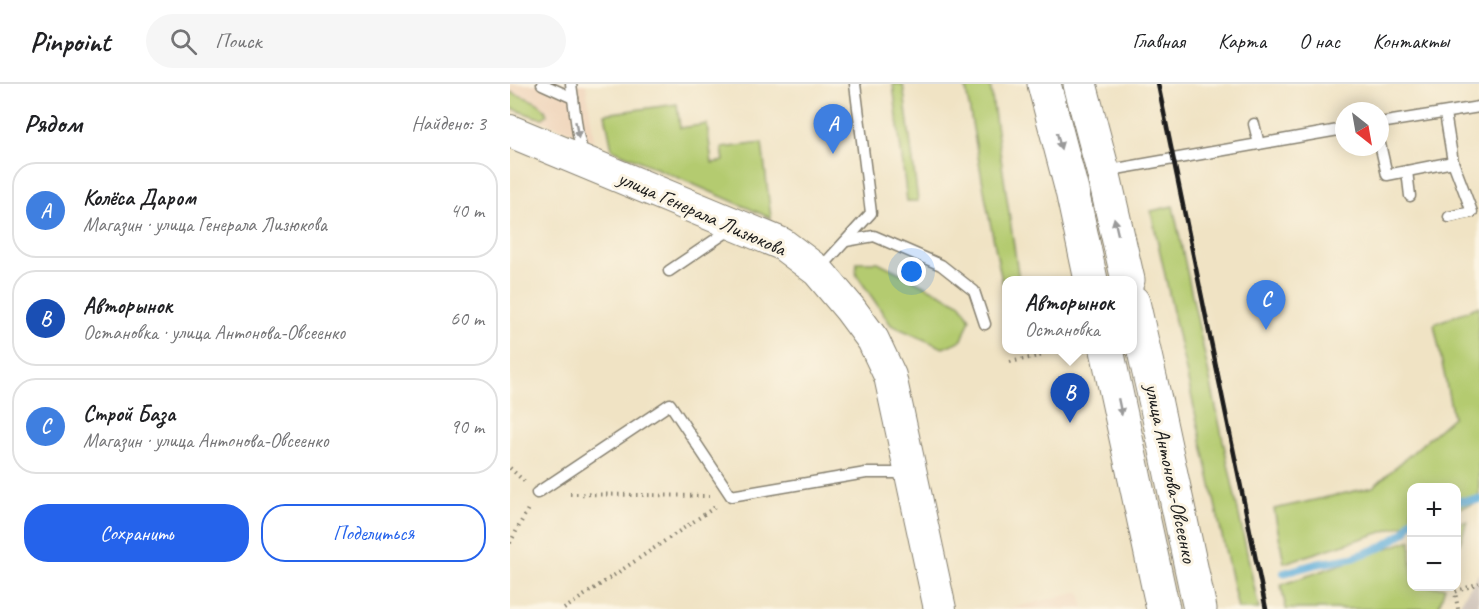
<!DOCTYPE html>
<html lang="ru">
<head>
<meta charset="utf-8">
<style>
  body { margin:0; font-family:Caveat,sans-serif; background:#f6f6f6; color:#202124 }
  .controls { position:absolute; right:18px; bottom:18px; display:grid; overflow:hidden; border-radius:12px; box-shadow:0 3px 15px #0003 }
  .controls button { width:54px; height:54px; display:grid; place-items:center; padding:0; border:0; border-bottom:2px solid #e0e0e0; background:#fff; color:#202124; font:30px sans-serif }
  .compass { position:absolute; left:825px; top:18px; width:54px; height:54px; border-radius:50%; background:#fff; box-shadow:0 3px 15px #0003; rotate:149deg }
  .you { position:absolute; left:402px; top:188px; width:21px; height:21px; margin:-15px; border:4px solid #fff; border-radius:50%; background:#1a73e8; box-shadow:0 0 0 9px #1a73e833 }
  .badge { display:grid; place-items:center; width:39px; height:39px; border-radius:50%; background:#2563eb; color:#fff; font-size:20px; font-weight:700 }
  .pin { position:absolute; translate:-50% -50px; filter:drop-shadow(0 2px 3px #0008) }
  .pin::after { content:''; position:absolute; top:32px; width:21px; height:18px; background:inherit; clip-path:polygon(0 0,100% 0,50% 100%) }
  .popup { position:absolute; left:492px; top:192px; width:135px; height:78px; box-sizing:border-box; display:grid; place-content:center; border-radius:12px; background:#fff; filter:drop-shadow(0 2px 4px #0005); font-size:20px; white-space:nowrap; color:#757577 }
  .popup b { font-size:22px; color:#202124 }
  .popup::after { content:''; position:absolute; left:50%; top:100%; margin-left:-12px; border:12px solid transparent; border-top-color:#fff }
  .list { margin:0; padding:0; list-style:none }
  h2 { display:flex; justify-content:space-between; align-items:center; height:78px; margin:0; padding:0 24px; font-size:26px }
  h2 small { font-size:20px; font-weight:400; color:#757577 }
  .list li { display:grid; grid-template-columns:39px 1fr auto; gap:18px; align-items:center; box-sizing:border-box; height:96px; margin:0 12px 12px; padding:0 12px; border:2px solid #e0e0e0; border-radius:24px }
  .list b { display:block; font-size:22px; white-space:nowrap }
  .list p { margin:0; font-size:20px; white-space:nowrap; color:#757577 }
  .list em { font-size:20px; font-style:normal; color:#757577 }
  .actions { display:flex; gap:12px; padding:18px 24px }
  .actions a { flex:1; padding:14px 0; border:2px solid #2563eb; border-radius:24px; text-align:center; font-size:21px; color:#2563eb }
  .actions .main { background:#2563eb; color:#fff }
  .icon { flex:none; width:33px; height:33px; fill:none; stroke:currentColor; stroke-width:2; stroke-linecap:round; stroke-linejoin:round }
  .map { position:relative; flex:none; width:969px; height:525px; overflow:hidden }
  header { display:flex; align-items:center; gap:36px; box-sizing:border-box; height:84px; padding:0 30px; background:#fff; border-bottom:2px solid #e0e0e0 }
  header strong { font-size:28px }
  nav { display:flex; gap:33px; margin-inline-start:auto; font-size:21px }
  .search { width:420px; height:54px; background:#f6f6f6; display:flex; align-items:center; gap:15px; box-sizing:border-box; padding:0 21px; border-radius:33px; color:#757577; font-size:22px }
  main { display:flex }
  aside { flex:1; background:#fff }
  .map>svg:first-child { display:block }
  .built { fill:#f0d6bc }
  .industrial { fill:#cec2b9 }
  .green { fill:#b4cb6f; stroke:#687446; stroke-width:1.5 }
  .lines { fill:none; stroke-linecap:round; stroke-linejoin:round }
  .stream { stroke:#61afdb; stroke-width:8 }
  .lane-casing { stroke:#868070; stroke-width:13 }
  .secondary-casing { stroke:#868070; stroke-width:34 }
  .highway-casing { stroke:#868070; stroke-width:35 }
  .path { stroke:#868070; stroke-width:4; stroke-dasharray:1.5 4.5; stroke-linecap:butt }
  .lane { stroke:#fff; stroke-width:10 }
  .secondary { stroke:#fff; stroke-width:32 }
  .highway { stroke:#fff; stroke-width:33 }
  .rail { stroke:#1c1c1c; stroke-width:4.5 }
  .oneway { fill:#999 }
  .labels { text-anchor:middle; dominant-baseline:central; stroke-width:6; stroke-linejoin:round; paint-order:stroke }
  .street-label { font-size:21px; fill:#1c1c1c; stroke:#fcf5e5 }
</style>
</head>
<body>
<header>
<strong>Pinpoint</strong>
<div class="search"><svg class="icon" aria-label="search" viewBox="0 0 24 24"><circle cx="10" cy="10" r="6"/><path d="M15 15l6 6"/></svg>Поиск</div>
<nav><a>Главная</a><a>Карта</a><a>О нас</a><a>Контакты</a></nav>
</header>
<main>
<aside>
<h2>Рядом<small>Найдено: 3</small></h2>
<ul class="list">
<li><span class="badge" style="background:#3f7fe0">A</span><div><b>Колёса Даром</b><p>Магазин · улица Генерала Лизюкова</p></div><em>40 m</em></li>
<li><span class="badge" style="background:#1a4fb4">B</span><div><b>Авторынок</b><p>Остановка · улица Антонова-Овсеенко</p></div><em>60 m</em></li>
<li><span class="badge" style="background:#3f7fe0">C</span><div><b>Строй База</b><p>Магазин · улица Антонова-Овсеенко</p></div><em>90 m</em></li>
</ul>
<div class="actions"><a class="main">Сохранить</a><a>Поделиться</a></div>
</aside>
<div class="map">
<svg width="969" height="525" viewBox="0 0 969 525">
  <rect width="100%" height="100%" fill="#fcf5e5"/>
  <filter id="ink" filterUnits="userSpaceOnUse"><feTurbulence type="fractalNoise" baseFrequency=".0167" numOctaves="2"/><feDisplacementMap in="SourceGraphic" scale="12" xChannelSelector="R" yChannelSelector="G"/><feConvolveMatrix kernelMatrix="1 2 1 2 8 2 1 2 1" color-interpolation-filters="sRGB"/></filter>
  <filter id="wash" filterUnits="userSpaceOnUse"><feTurbulence type="fractalNoise" baseFrequency=".008" numOctaves="4" result="noise"/><feDisplacementMap in="SourceGraphic" scale="24" xChannelSelector="R" yChannelSelector="G"/><feGaussianBlur stdDeviation="1.35" result="paint"/><feColorMatrix in="noise" values="0 0 0 0 0 0 0 0 0 0 0 0 0 0 0 0 0 1.4 0 .05"/><feComposite in="paint" operator="in"/></filter>
  <g filter="url(#wash)">
    <rect width="100%" height="100%" fill="#f0e3c4"/>
    <g class="built">
      <path d="M0 0H76L84 57 0 25V24L26 33 30 20 0 8Z"/>
      <path d="M570 508 574 525H498Z"/>
    </g>
    <path class="industrial" d="M969 489V525H949L948 522Z"/>
    <g class="green">
      <path d="M383 0H393L408 117H397Z"/>
      <path d="M455 0H480L509 196H497V222L478 128Z"/>
      <path d="M0 8C12 13 34 17 37 31L33 34 26 33 0 24Z"/>
      <path d="M167 20 170 44 197 40 202 79 214 77 212 64 252 59 261 134 102 65 95 30Z"/>
      <path d="M663 122 749 525H728L641 127Z"/>
      <path d="M347 178H368L451 220 460 235 452 256 433 264 381 241 346 190Z"/>
      <path d="M969 222V418L947 425 946 404H902L901 439 774 479 764 425 863 403 943 333 924 240Z"/>
      <path d="M957 437 947 469V440Z"/>
      <path d="M901 456 902 502 935 503 928 525H776L771 501Z"/>
    </g>
    <g class="lines">
      <g class="stream">
        <path d="M946 417 969 416"/>
        <path d="M774 489 806 480 842 474 872 463 895 448 902 436"/>
      </g>
    </g>
  </g>
  <g filter="url(#ink)">
    <g class="lines">
      <defs>
        <g id="lane">
          <path d="M32 0 63 14"/>
          <path d="M61 0 68 51 73 70"/>
          <path d="M870 39 969 23"/>
          <path d="M744 40 749 60"/>
          <path d="M870 60 877 91 943 78 935 29"/>
          <path d="M595 87 834 45"/>
          <path d="M897 87 900 112"/>
          <path d="M939 133 962 128 943 78"/>
          <path d="M336 157 364 152 431 181 464 207 475 240"/>
          <path d="M309 186 361 129 345 0"/>
          <path d="M159 187 221 145"/>
          <path d="M27 409 160 320 221 412 356 389H398"/>
        </g>
        <path id="secondary" d="M0 47 272 160 308 187 340 225 363 256 380 292 430 525"/>
        <g id="highway">
          <path d="M534 0 562 107 581 196"/>
          <path d="M570 0 593 87 618 196"/>
          <path d="M623 218 646 320 690 525"/>
          <path d="M597 266 653 525"/>
        </g>
      </defs>
      <use href="#lane" class="lane-casing"/>
      <use href="#secondary" class="secondary-casing"/>
      <use href="#highway" class="highway-casing"/>
      <g class="path">
        <path d="M500 278 534 271"/>
        <path d="M0 384 15 398"/>
        <path d="M60 410 199 412"/>
        <path d="M0 459 19 423"/>
        <path d="M54 525 208 421"/>
        <path d="M948 525 945 508 969 499"/>
      </g>
      <use href="#lane" class="lane"/>
      <use href="#secondary" class="secondary"/>
      <use href="#highway" class="highway"/>
      <path class="rail" d="M648 0 756 525"/>
    </g>
    <defs><path id="oneway-solid" d="M-6-.8H1V-3.2L6.5 0L1 3.2V.8H-6Z" transform="scale(1.5)"/></defs>
    <g class="oneway">
      <use href="#oneway-solid" transform="translate(67 46) rotate(80)"/>
      <use href="#oneway-solid" transform="translate(549 57) rotate(76)"/>
      <use href="#oneway-solid" transform="translate(606 142) rotate(-103)"/>
      <use href="#oneway-solid" transform="translate(610 323) rotate(78)"/>
    </g>
  </g>
  <g class="labels">
    <g class="street-label">
      <text transform="translate(192 129) rotate(24)">улица Генерала Лизюкова</text>
      <text transform="translate(661 389) rotate(78)">улица Антонова-Овсеенко</text>
    </g>
  </g>
</svg>
<div class="controls">
<button>+</button>
<button>−</button>
</div>
<svg class="compass" viewBox="-18 -18 36 36"><path d="M0-13l5 13h-10z" fill="#e53935"/><path d="M0 13l5-13h-10z" fill="#757577"/></svg>
<div class="you"></div>
<div class="pin badge" style="left:323px;top:70px;background:#3f7fe0">A</div>
<div class="pin badge" style="left:560px;top:339px;background:#1a4fb4">B</div>
<div class="popup"><b>Авторынок</b>Остановка</div>
<div class="pin badge" style="left:756px;top:246px;background:#3f7fe0">C</div>
</div>
</main>
</body>
</html>
